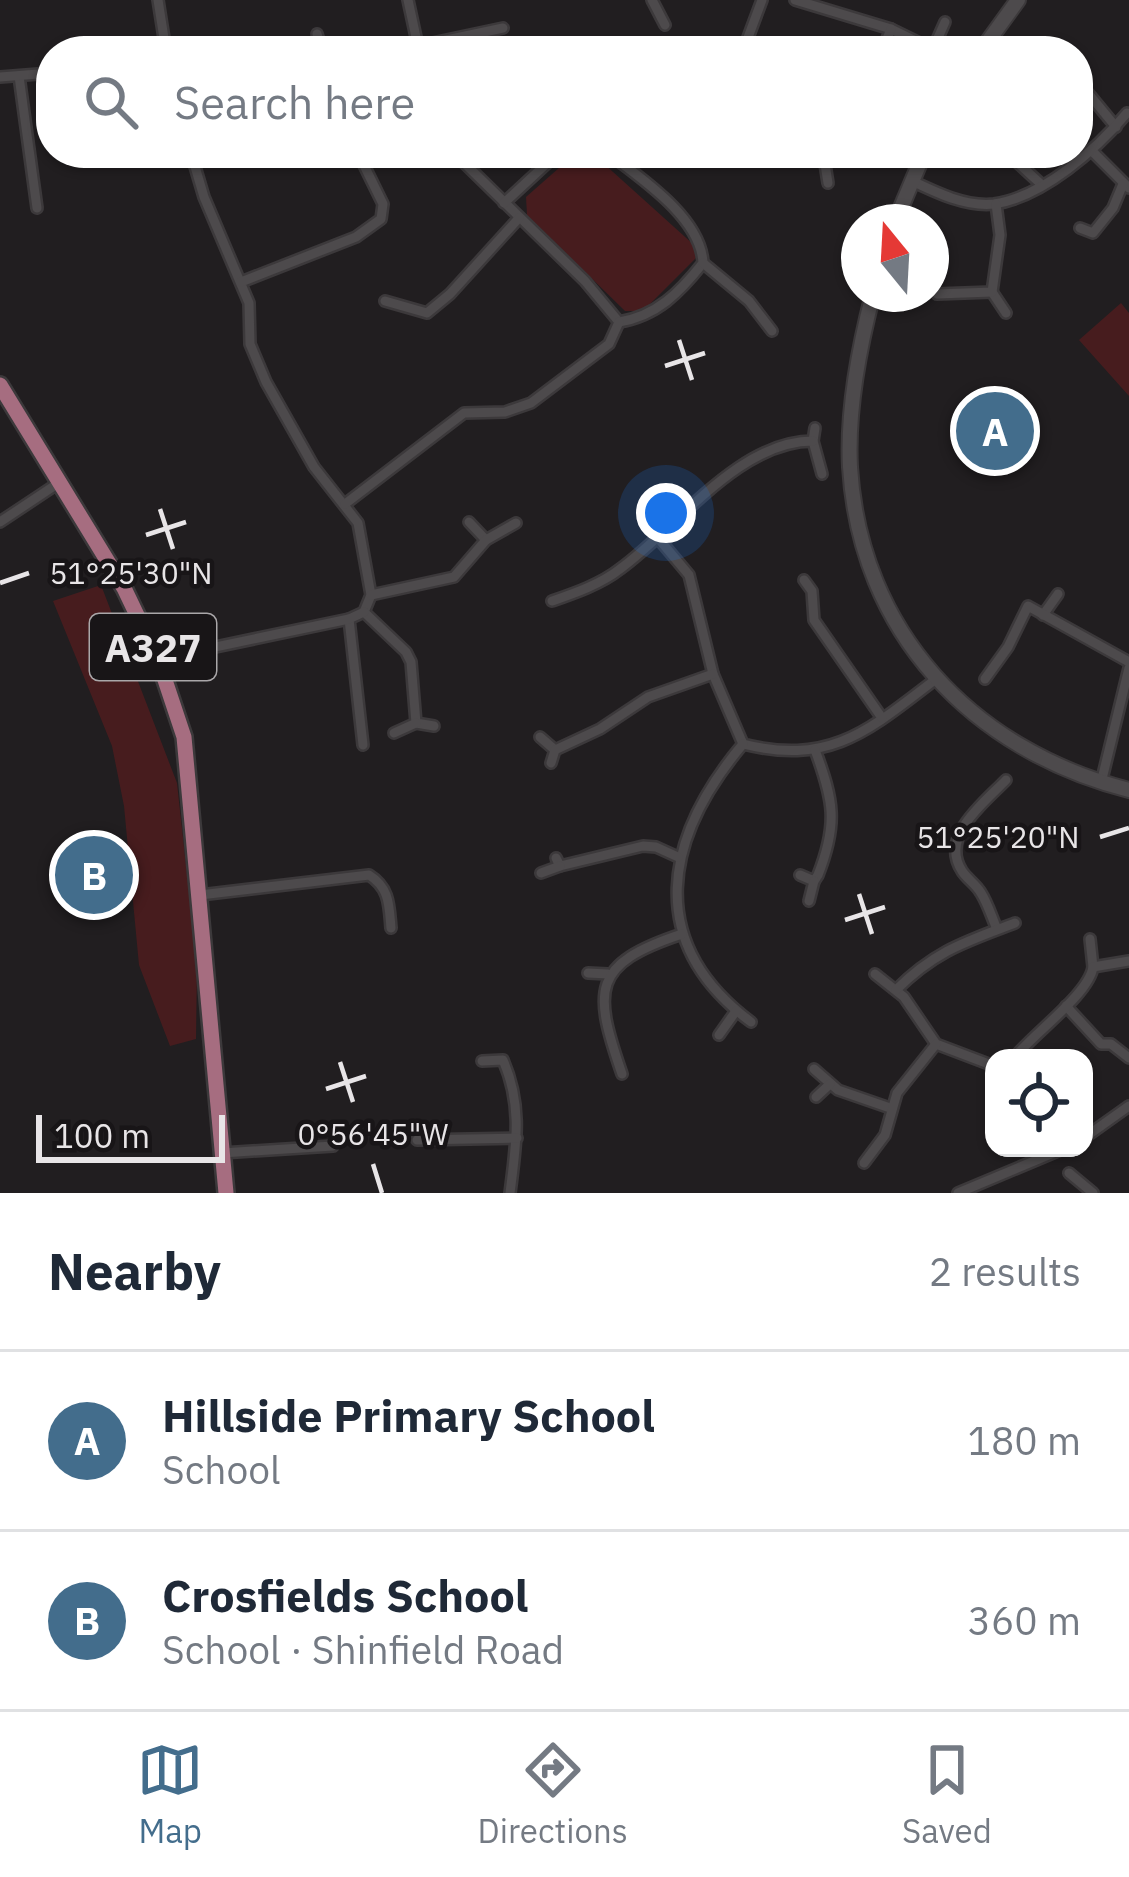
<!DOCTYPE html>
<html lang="en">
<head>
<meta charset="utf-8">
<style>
  body { margin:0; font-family:"IBM Plex Sans",sans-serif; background:#f2f2f3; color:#1f2937 }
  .controls { position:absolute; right:36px; bottom:36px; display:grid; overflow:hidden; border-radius:24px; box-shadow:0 3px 9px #0004 }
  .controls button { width:108px; height:108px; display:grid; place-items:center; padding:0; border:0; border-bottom:3px solid #e0e1e3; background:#fff; color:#1f2937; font:60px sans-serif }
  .compass { position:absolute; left:841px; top:204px; width:108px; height:108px; border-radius:50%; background:#fff; box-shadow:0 3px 9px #0004; rotate:342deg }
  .scale { position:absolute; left:36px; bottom:30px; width:189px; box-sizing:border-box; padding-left:12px; border:6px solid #e8e5e7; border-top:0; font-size:33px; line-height:42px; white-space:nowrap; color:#e8e5e7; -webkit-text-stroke:9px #181517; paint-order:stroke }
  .you { position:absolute; left:666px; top:513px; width:42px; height:42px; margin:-30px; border:9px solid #fff; border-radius:50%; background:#1a73e8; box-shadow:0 0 0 18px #1a73e833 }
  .badge { display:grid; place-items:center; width:78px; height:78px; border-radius:50%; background:#436d8c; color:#fff; font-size:39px; font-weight:700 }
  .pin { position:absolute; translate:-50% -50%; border:6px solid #fff; box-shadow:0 3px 12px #0006 }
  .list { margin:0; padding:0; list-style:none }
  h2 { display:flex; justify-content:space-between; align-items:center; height:156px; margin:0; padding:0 48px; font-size:51px }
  h2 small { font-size:39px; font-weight:400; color:#747a83 }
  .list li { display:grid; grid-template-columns:78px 1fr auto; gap:36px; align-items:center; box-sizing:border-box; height:180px; padding:0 48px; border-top:3px solid #e0e1e3 }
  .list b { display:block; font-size:45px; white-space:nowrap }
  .list p { margin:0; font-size:39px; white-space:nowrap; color:#747a83 }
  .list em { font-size:39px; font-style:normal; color:#747a83 }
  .icon { flex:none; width:66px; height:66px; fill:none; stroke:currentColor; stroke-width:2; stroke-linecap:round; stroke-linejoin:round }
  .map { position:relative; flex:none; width:1129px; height:1193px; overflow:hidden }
  .search { position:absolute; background:#fff; box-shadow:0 3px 9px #0004; left:36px; right:36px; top:36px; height:132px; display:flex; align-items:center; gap:30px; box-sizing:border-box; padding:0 42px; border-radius:48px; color:#747a83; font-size:45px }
  .sheet { height:516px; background:#fff }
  nav { display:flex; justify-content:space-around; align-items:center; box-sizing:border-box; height:168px; border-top:3px solid #e0e1e3; background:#fff; font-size:33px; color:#747a83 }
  nav a { display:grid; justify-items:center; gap:6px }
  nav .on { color:#436d8c }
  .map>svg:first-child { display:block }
  .green { fill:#471c1e }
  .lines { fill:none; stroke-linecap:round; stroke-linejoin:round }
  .street-casing { stroke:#3c393b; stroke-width:14 }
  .secondary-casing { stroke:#3c393b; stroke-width:18 }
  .primary-casing { stroke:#3c393b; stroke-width:20 }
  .street { stroke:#4d4a4c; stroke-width:9 }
  .secondary { stroke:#4d4a4c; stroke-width:14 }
  .primary { stroke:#a66d80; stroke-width:15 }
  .ticks { fill:none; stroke:#e8e5e7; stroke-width:4.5 }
  .labels { text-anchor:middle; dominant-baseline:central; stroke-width:9; stroke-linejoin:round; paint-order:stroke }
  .shield { fill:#181517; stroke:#aaa7a9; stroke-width:3 }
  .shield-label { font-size:39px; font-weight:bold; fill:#e8e5e7 }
  .ticks-label { font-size:30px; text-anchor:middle; fill:#e8e5e7; stroke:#181517; stroke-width:9; stroke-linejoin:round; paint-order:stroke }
</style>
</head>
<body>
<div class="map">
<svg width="1129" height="1193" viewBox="0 0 1129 1193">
  <rect width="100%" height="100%" fill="#211e20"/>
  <g class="green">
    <path d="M576 153H592L694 245 696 258 643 311H625L527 215 526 197Z"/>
    <path d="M1121 303 1129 313V396L1079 340Z"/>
    <path d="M101 585 177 783 197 966 196 1039 170 1046 139 965 124 806 112 746 53 601Z"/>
  </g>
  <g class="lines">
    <defs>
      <g id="street">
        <path d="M158 0 166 51"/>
        <path d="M408 0 419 51"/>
        <path d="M652 0 665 25"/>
        <path d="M795 0 891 29 936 51"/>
        <path d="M317 34 322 51"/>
        <path d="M418 46 503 28"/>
        <path d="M933 49 945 22"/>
        <path d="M743 51 762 0"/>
        <path d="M882 51 891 29"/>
        <path d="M19 76 37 208"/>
        <path d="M0 77 51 73"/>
        <path d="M1078 81 1116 127"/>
        <path d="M1093 152 1129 188"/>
        <path d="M191 153 204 197 249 303 250 344 266 382 314 467 358 523 371 595 364 612"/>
        <path d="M454 153 585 281 619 322"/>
        <path d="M608 153C642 179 701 218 703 263 680 292 657 316 619 322"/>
        <path d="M827 153 824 158 828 183"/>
        <path d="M1018 163 1042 185"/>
        <path d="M912 181C937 193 966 207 994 204 1043 197 1097 149 1127 113"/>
        <path d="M504 203 558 153"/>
        <path d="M1080 228 1093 233 1113 208 1123 184"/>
        <path d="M703 263 749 301 772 331"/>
        <path d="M241 282 356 237 381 219 383 204 358 153"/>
        <path d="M992 292 1006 313"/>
        <path d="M937 294 992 292 1000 235 996 204"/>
        <path d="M385 301 427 313 450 294 519 218"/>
        <path d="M815 428 813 441 822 474"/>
        <path d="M345 504 464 413 505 412 531 403 609 344 619 322"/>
        <path d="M0 522 60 482"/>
        <path d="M469 522 486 540"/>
        <path d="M658 538 689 575 713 674 743 744C831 766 869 730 936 679"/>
        <path d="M804 580 812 591 814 620 882 718"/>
        <path d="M371 595 454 577 486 540 516 523"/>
        <path d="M552 601C575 593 601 584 620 569 677 528 738 441 813 441"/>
        <path d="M364 612 406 652 411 662 416 723 434 726"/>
        <path d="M1043 615 1058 594"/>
        <path d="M349 619 363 745"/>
        <path d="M158 659 349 619 364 612"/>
        <path d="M985 679 1008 647 1028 606 1129 662"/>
        <path d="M394 733 416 723"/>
        <path d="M540 737 555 750"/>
        <path d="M743 744C664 838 644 942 751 1022"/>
        <path d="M551 763 555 750 600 729 648 697 713 674"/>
        <path d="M1101 783 1129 668"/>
        <path d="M556 858 560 866 643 846 656 847 678 857"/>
        <path d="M541 873 560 866"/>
        <path d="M800 875 814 881 818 875C838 824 834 801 815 750"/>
        <path d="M200 895 369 875C390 888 389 906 391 928"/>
        <path d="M809 901 814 881"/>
        <path d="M997 929C992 918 988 904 981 893 976 884 967 879 962 871 939 836 985 802 1006 780"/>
        <path d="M1090 939 1093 967"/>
        <path d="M588 973 608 974"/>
        <path d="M875 974 904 997 936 1044 994 1066"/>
        <path d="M896 990C935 951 965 942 1015 923"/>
        <path d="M1066 1006 1101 1044H1111L1129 1058"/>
        <path d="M719 1035 736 1011"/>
        <path d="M1014 1058C1034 1033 1089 994 1093 967L1129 961"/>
        <path d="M482 1061 503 1060C523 1106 516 1145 510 1193"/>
        <path d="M814 1069 838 1090 890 1108"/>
        <path d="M622 1074C593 990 591 964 682 934"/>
        <path d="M816 1097 830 1084"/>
        <path d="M1084 1138 1129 1106"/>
        <path d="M417 1140 517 1138"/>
        <path d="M222 1153 333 1146"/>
        <path d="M864 1163 885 1135 897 1093 936 1044"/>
        <path d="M1069 1173 1093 1193"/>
        <path d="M958 1193 1065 1148"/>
      </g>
      <g id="secondary">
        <path d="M981 51 1018 0"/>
        <path d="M895 222 924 153"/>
        <path d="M873 294C859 348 847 410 850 467 860 632 972 750 1129 790"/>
      </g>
      <path id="primary" d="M0 385 124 588 158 659 184 737 226 1193"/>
    </defs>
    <use href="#street" class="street-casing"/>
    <use href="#secondary" class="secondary-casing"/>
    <use href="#primary" class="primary-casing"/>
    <use href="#street" class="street"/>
    <use href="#secondary" class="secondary"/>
    <use href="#primary" class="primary"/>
  </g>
  <path class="ticks" d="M679 340 692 380M665 366 705 353M160 509 173 549M146 535 186 522M0 583 29 573M1100 837 1129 828M859 894 872 934M845 920 885 907M340 1062 353 1102M326 1089 366 1076M373 1164 382 1193"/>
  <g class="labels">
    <rect class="shield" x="90" y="614" width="126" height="66" rx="9"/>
    <g class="shield-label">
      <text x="153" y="647">A327</text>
    </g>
  </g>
  <g class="ticks-label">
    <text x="131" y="584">51°25'30"N</text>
    <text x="998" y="848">51°25'20"N</text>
    <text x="373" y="1145">0°56'45"W</text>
  </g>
</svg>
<div class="controls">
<button><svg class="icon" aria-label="locate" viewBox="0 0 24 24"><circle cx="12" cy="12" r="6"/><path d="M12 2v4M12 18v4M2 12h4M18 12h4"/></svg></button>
</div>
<svg class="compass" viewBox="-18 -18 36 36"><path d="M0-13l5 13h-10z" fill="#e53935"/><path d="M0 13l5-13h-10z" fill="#747a83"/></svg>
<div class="scale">100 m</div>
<div class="you"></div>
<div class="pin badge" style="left:995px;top:431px">A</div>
<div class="pin badge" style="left:94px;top:875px">B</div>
<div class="search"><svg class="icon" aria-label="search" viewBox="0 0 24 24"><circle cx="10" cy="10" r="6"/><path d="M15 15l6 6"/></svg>Search here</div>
</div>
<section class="sheet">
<h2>Nearby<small>2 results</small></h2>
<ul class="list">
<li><span class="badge">A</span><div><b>Hillside Primary School</b><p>School</p></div><em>180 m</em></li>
<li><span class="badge">B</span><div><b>Crosfields School</b><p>School · Shinfield Road</p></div><em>360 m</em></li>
</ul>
</section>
<nav>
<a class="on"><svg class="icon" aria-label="map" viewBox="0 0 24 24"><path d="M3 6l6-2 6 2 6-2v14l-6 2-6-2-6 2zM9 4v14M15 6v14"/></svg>Map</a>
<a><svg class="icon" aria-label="directions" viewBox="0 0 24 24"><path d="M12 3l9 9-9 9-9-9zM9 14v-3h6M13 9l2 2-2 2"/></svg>Directions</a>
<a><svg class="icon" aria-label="saved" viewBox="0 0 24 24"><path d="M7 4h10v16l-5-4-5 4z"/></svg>Saved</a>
</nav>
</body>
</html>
